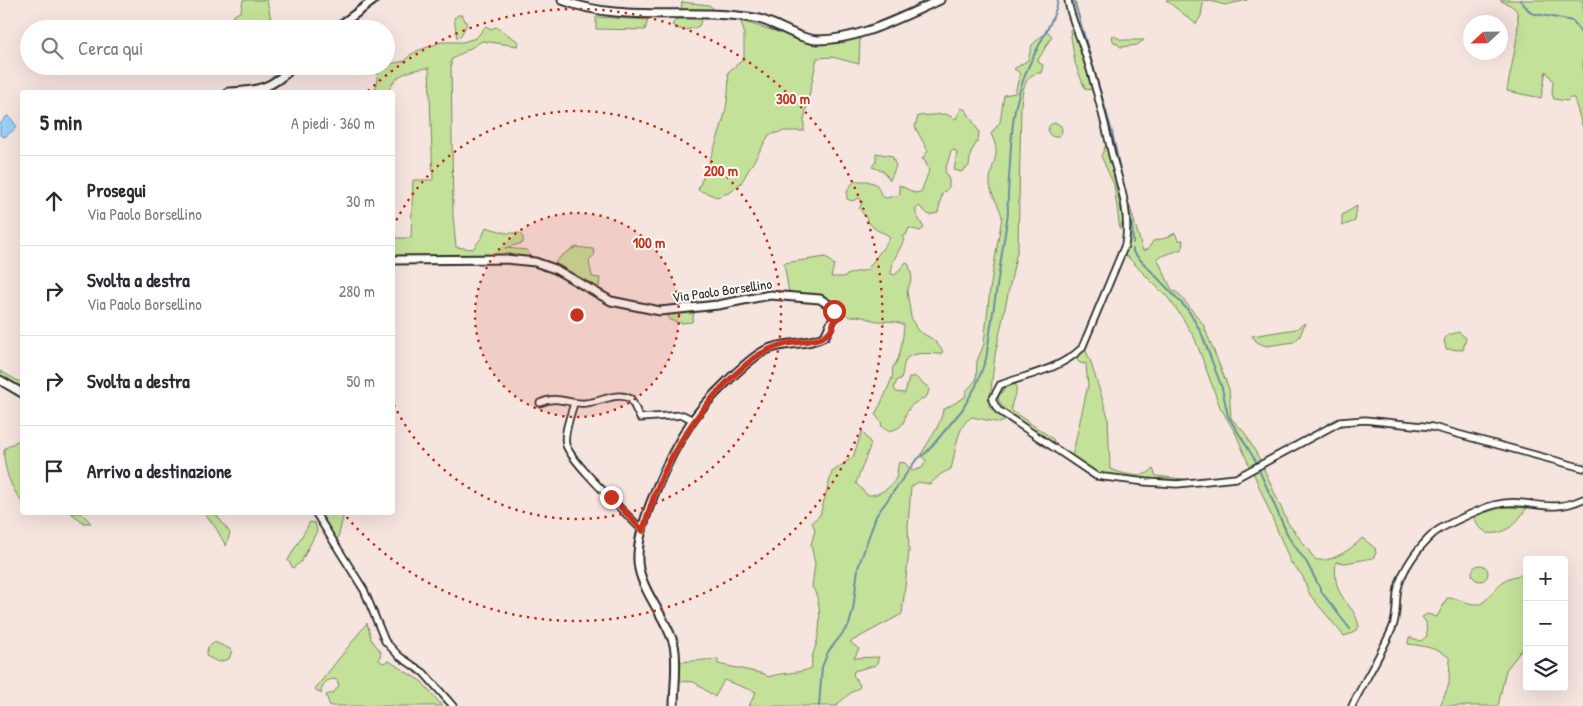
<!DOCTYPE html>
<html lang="it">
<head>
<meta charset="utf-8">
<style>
  body { margin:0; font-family:"Patrick Hand",sans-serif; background:#f2f2f3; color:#2b2b33 }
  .controls { position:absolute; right:15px; bottom:15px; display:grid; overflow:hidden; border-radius:5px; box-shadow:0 5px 20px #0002 }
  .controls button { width:45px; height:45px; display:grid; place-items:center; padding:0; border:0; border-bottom:1px solid #e1e1e2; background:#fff; color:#2b2b33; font:25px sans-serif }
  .compass { position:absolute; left:1463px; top:15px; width:45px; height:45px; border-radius:50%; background:#fff; box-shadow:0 5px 20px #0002; rotate:248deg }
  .stop { position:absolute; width:15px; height:15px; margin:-11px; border:4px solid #c8321e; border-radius:50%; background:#fff }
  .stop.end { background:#c8321e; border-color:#fff; box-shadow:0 1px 5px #0008 }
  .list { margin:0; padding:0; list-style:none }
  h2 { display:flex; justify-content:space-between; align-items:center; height:65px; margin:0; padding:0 20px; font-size:21px }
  h2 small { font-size:16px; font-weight:400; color:#7c7c81 }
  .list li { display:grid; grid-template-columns:32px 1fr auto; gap:15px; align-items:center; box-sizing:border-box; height:90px; padding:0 20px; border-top:1px solid #e1e1e2 }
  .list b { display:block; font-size:19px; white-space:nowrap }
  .list p { margin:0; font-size:16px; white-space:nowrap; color:#7c7c81 }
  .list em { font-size:16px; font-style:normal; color:#7c7c81 }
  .icon { flex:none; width:28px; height:28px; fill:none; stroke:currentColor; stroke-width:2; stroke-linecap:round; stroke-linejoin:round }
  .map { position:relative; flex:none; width:1583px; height:706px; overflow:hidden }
  .search { position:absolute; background:#fff; box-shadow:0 5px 20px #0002; left:20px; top:20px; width:375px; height:55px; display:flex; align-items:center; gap:12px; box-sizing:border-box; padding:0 18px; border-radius:28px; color:#7c7c81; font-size:19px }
  .panel { position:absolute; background:#fff; box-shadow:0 5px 20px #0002; left:20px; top:90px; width:375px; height:425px; border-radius:5px }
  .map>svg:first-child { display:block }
  .green { fill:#c4e199; stroke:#788662 }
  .water { fill:#96d0f6; stroke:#6b8ea5 }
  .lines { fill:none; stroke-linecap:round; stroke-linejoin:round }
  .stream { stroke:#6b8ea5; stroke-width:2 }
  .minor-casing { stroke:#2b2b2b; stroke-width:9 }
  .tertiary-casing { stroke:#2b2b2b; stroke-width:11 }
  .minor { stroke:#fdfcf7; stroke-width:5.5 }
  .tertiary { stroke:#fdfcf7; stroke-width:7 }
  .route { stroke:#c8321e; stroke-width:6 }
  .ring { fill:none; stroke:#c8321e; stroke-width:2.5; stroke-dasharray:2.5 5 }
  .labels { text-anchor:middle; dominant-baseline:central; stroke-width:4; stroke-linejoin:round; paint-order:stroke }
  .street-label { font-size:14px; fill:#2b2b2b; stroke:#fdfcf7 }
  .centre { fill:#c8321e; stroke:#fdfcf7; stroke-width:2.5 }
  .ring-label { font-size:15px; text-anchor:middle; font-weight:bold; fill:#c8321e; stroke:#fdfcf7; stroke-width:4; stroke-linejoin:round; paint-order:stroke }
</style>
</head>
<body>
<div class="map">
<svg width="1583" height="706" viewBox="0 0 1583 706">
  <rect width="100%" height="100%" fill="#f6e4df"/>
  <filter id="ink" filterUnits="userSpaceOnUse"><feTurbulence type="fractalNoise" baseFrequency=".02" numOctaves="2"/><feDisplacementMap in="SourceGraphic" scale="10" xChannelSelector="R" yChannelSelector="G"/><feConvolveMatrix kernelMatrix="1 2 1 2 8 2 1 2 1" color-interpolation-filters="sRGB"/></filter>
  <g filter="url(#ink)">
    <g class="green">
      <path d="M243 0H267L271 20 261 29H237L233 16 241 11Z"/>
      <path d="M1166 0H1247L1225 5 1206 0 1203 3 1201 16 1196 24Z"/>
      <path d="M1500 0H1583V128L1574 98H1570L1567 101 1554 99 1552 94 1553 81 1546 71 1541 98 1507 91C1509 75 1523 22 1516 10 1513 5 1504 3 1500 0Z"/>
      <path d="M682 2 709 5 715 10 714 12 681 11Z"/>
      <path d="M458 15H462L467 24 460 37 457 38 454 18Z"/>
      <path d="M596 17 648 20 645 30 596 29Z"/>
      <path d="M702 18 699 26C690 30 681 32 672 25L676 19Z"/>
      <path d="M741 21 808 41 860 35 859 64 832 57 817 58 804 120V131H784L769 135 741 183 731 192 717 197 698 190C712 153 732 111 728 72L744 59V32Z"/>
      <path d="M486 26 491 29 496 27 519 42 518 46 482 41 451 60 453 216 456 247 473 249 482 237 486 227 506 233H519L523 237V243L505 248 527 250 530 254 529 257 502 255 393 257V238H411L413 180H433L429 68C414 69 392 74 389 92H375L378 72 390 64 405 61 410 55 417 51 441 42H463L476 38Z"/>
      <path d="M1073 29 1084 56 1093 90 1085 89 1075 63 1070 30Z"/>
      <path d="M1047 31 1052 36 1038 60 1039 63 1043 65 1041 73C1025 72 1022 92 1021 105L1018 247 995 355 989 407 1006 420 1000 423 972 417C956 426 956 452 951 469L941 474 930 484 918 482 911 487 908 526 909 551 902 614 850 642 859 649 854 658 879 657 876 665 854 671 853 675 860 685 859 688C851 691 845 699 837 704L838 706H749L756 692 724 680 715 697 694 682 678 681 679 662 718 659V664L765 674 768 677C782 672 798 674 812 668 811 657 813 654 816 645 821 629 822 600 812 587L815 564 811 545 815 530 812 522 820 515 832 472 853 457 862 431 871 444 856 483 867 495C879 496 891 488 896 478 898 473 897 467 899 462L905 463 912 471 922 468 926 461 921 455C929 439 940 428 943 410L965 397 966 391 976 380 977 361 984 344 990 289 1002 217C1000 206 990 194 990 183 990 162 1003 157 991 134L1000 122 1004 95 1015 93 1020 73 1014 69 1028 60 1032 45Z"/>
      <path d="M1112 35 1122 40H1144L1137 45 1121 47 1113 41Z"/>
      <path d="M961 108 966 110 979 132 978 140 971 152 969 166 961 172 954 170 957 153 955 150 951 151 945 171 949 180V187L942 194 938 213 929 215 919 206 916 209V214L924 228 920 231 909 228 906 235 902 236 904 240 893 262 891 274 895 275 906 262 909 265 912 278 907 291 911 317 917 330 934 340 943 351 941 354C931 354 913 351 906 359 903 364 903 373 901 379L897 380 894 388 896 392 905 393 909 378 914 376 929 388 928 394C924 400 916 401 911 406 900 419 910 427 888 431L882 427 881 422 875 414C882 403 887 390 892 378 893 376 892 371 893 367 901 359 903 336 904 325 895 320 888 322 878 321 868 320 861 314 850 317L845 314 843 307 822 296 789 293 784 263 826 257 834 265 831 277H843L852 273 867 270 890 238C885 232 882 233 877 230 868 225 866 215 859 209L863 201 859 198 852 201 847 199C846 191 849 185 856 181H867L876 184 882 196 886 198 900 195 899 185 915 193 921 192 929 171 925 161 922 159 928 151 915 127 918 116 946 114 956 119Z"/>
      <circle cx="1055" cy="130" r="7"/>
      <path d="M1107 143 1123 220 1120 230 1114 185 1101 156Z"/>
      <path d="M876 153 892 156 896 166 890 180 883 171 872 167 876 161Z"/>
      <path d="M1127 197 1143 251 1148 249 1153 241 1166 238 1175 233 1178 240H1183L1182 249 1157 258 1172 290 1179 294 1203 324 1229 389 1231 418 1245 433 1261 462 1250 467 1236 434 1220 407 1195 339 1182 317 1169 299 1145 275 1128 257 1122 256 1130 225Z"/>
      <path d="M1357 206 1355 221 1342 226V215Z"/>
      <path d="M576 247 593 249 595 254 589 261 592 277 600 278 599 287 553 265 561 256Z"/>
      <path d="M668 313H694L692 322 680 323 669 320Z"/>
      <path d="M1305 323 1300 336 1294 342 1266 346 1257 342 1252 336 1296 329Z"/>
      <path d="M1459 332 1466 338 1463 350 1446 349 1444 340 1448 335Z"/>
      <path d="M1083 351H1086L1090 360 1108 417 1110 469C1123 474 1143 480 1153 469L1156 476 1201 481 1108 476 1096 473 1072 457 1088 385 1086 364 1080 363 1075 358Z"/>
      <path d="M0 371 22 383V389L0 376Z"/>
      <path d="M1015 383C1020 393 1009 400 1012 411L1049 436 1054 440 1053 443C1040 434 999 412 998 397L1005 388Z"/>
      <path d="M22 438V502C11 488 3 468 4 449Z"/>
      <path d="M1263 467 1288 523 1315 559C1328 565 1354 548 1362 538L1375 548 1376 553 1373 558 1345 563 1336 562C1331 601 1355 601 1359 627L1353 633 1344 636 1310 595 1302 575 1291 563 1253 472Z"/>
      <path d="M1504 507 1527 508C1517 522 1506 536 1487 533L1478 526 1474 516Z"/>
      <path d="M71 513H81L91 523H84Z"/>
      <path d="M204 513H215L230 533 226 546 216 528Z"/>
      <path d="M322 513H344L338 538 335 539 319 517Z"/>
      <path d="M310 522 315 523 317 531 301 562 293 568 288 560Z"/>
      <circle cx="1480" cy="573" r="8"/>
      <path d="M1527 573V607L1522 612 1527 613V639L1523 648 1506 670 1498 706H1440L1449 684 1450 658C1437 648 1424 646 1408 644L1409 637 1421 641 1427 636 1426 622 1422 617 1427 614 1437 617 1447 598C1459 598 1467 605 1480 604 1490 599 1494 588 1504 581 1511 575 1519 577 1527 573Z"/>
      <path d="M367 623 371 639 381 652 379 660 383 663 389 661 422 682 442 706H330L326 695 333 693 339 686 337 680C328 677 321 684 321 694L315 689Z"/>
      <path d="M215 642 232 650 229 659 218 662 206 656 208 647Z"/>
    </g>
    <path class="water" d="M7 116 10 117 17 127 5 137 0 135V124Z"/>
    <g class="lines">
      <g class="stream">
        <path d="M1074 0 1112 132 1132 225 1133 243"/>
        <path d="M1520 0 1531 13 1573 21 1583 36"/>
        <path d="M1133 249V252L1188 310 1201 332 1222 388 1228 416 1257 463"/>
        <path d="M1259 470 1289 538 1307 563 1323 594 1350 629"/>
        <path d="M819 706 822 667 828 652 849 625 853 610 858 568 876 516 916 460 927 452 962 410 976 386 986 359 1008 213C1007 196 1009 180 1010 163 1012 126 1013 105 1027 70 1035 50 1056 18 1058 0"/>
      </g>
      <defs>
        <g id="minor">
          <path d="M1068 0C1070 16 1077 29 1082 44 1094 80 1104 118 1112 155 1120 184 1131 214 1125 245L1082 348C1059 370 1029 374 1000 385L992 400 998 410 1096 476 1146 482 1177 484 1236 478 1340 422 1365 420 1432 427 1583 468"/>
          <path d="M540 403C559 394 567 405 586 403 602 402 616 391 631 399L640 418 683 415 693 420"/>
          <path d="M574 403C571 415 563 433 566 445 572 463 627 514 643 531"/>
          <path d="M315 512 364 590 385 641 399 656 424 673 453 706"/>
          <path d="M1352 706C1365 680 1380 656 1392 629 1398 616 1395 601 1398 588 1403 568 1418 548 1433 534 1441 526 1483 508 1494 505 1527 496 1547 516 1583 499"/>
        </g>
        <g id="tertiary">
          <path d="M562 0C622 24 690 7 754 18 775 21 796 39 818 40 860 40 903 16 940 0"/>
          <path d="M335 29 374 0"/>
          <path d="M229 92C259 91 272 88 294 66"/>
          <path d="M392 260 506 259 535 262 555 269 611 301 660 311 718 305 770 295 820 299 831 306 834 317 825 336C807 346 785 341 766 350 747 359 704 403 692 421 671 452 631 532 639 569 645 596 667 619 674 645 678 664 674 687 674 706"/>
          <path d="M0 380 22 393"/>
        </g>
      </defs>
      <use href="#minor" class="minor-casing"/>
      <use href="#tertiary" class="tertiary-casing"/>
      <use href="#minor" class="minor"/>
      <use href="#tertiary" class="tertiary"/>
    </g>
  </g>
  <g class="lines" filter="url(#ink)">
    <path class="route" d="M611 497 643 531C661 462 699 402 754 358 764 351 774 347 785 344 807 340 838 344 834 311"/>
  </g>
  <circle cx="577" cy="315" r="102" fill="#c8321e" fill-opacity=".12"/>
  <g class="ring">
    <circle cx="577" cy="315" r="102"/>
    <path d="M393 227A204 204 0 1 1 393 403"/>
    <path d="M368 91A306 306 0 1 1 344 514"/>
  </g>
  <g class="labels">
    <g class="street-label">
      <text transform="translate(722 290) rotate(-8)">Via Paolo Borsellino</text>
    </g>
  </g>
  <circle cx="577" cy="315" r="8" class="centre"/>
  <g class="ring-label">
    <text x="793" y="104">300 m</text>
    <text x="721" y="176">200 m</text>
    <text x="649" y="248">100 m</text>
  </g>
</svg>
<div class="controls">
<button>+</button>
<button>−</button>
<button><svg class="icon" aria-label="layers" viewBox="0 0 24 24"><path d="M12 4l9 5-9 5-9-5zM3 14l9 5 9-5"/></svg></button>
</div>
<svg class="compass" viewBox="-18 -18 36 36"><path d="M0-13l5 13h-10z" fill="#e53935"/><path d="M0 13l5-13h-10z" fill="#7c7c81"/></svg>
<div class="stop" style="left:834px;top:311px"></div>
<div class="stop end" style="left:611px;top:497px"></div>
<div class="search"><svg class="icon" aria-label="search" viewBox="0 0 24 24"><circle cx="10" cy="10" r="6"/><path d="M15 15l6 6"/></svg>Cerca qui</div>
<section class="panel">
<h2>5 min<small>A piedi · 360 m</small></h2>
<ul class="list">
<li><svg class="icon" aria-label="ahead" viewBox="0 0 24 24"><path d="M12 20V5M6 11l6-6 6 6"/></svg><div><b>Prosegui</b><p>Via Paolo Borsellino</p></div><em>30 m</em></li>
<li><svg class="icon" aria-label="right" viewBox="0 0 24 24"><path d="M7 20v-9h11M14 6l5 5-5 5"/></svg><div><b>Svolta a destra</b><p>Via Paolo Borsellino</p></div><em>280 m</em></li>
<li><svg class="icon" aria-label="right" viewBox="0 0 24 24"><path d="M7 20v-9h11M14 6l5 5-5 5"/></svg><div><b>Svolta a destra</b></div><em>50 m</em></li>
<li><svg class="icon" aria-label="arrive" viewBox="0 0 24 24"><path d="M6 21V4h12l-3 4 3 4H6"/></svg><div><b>Arrivo a destinazione</b></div></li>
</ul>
</section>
</div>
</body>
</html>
